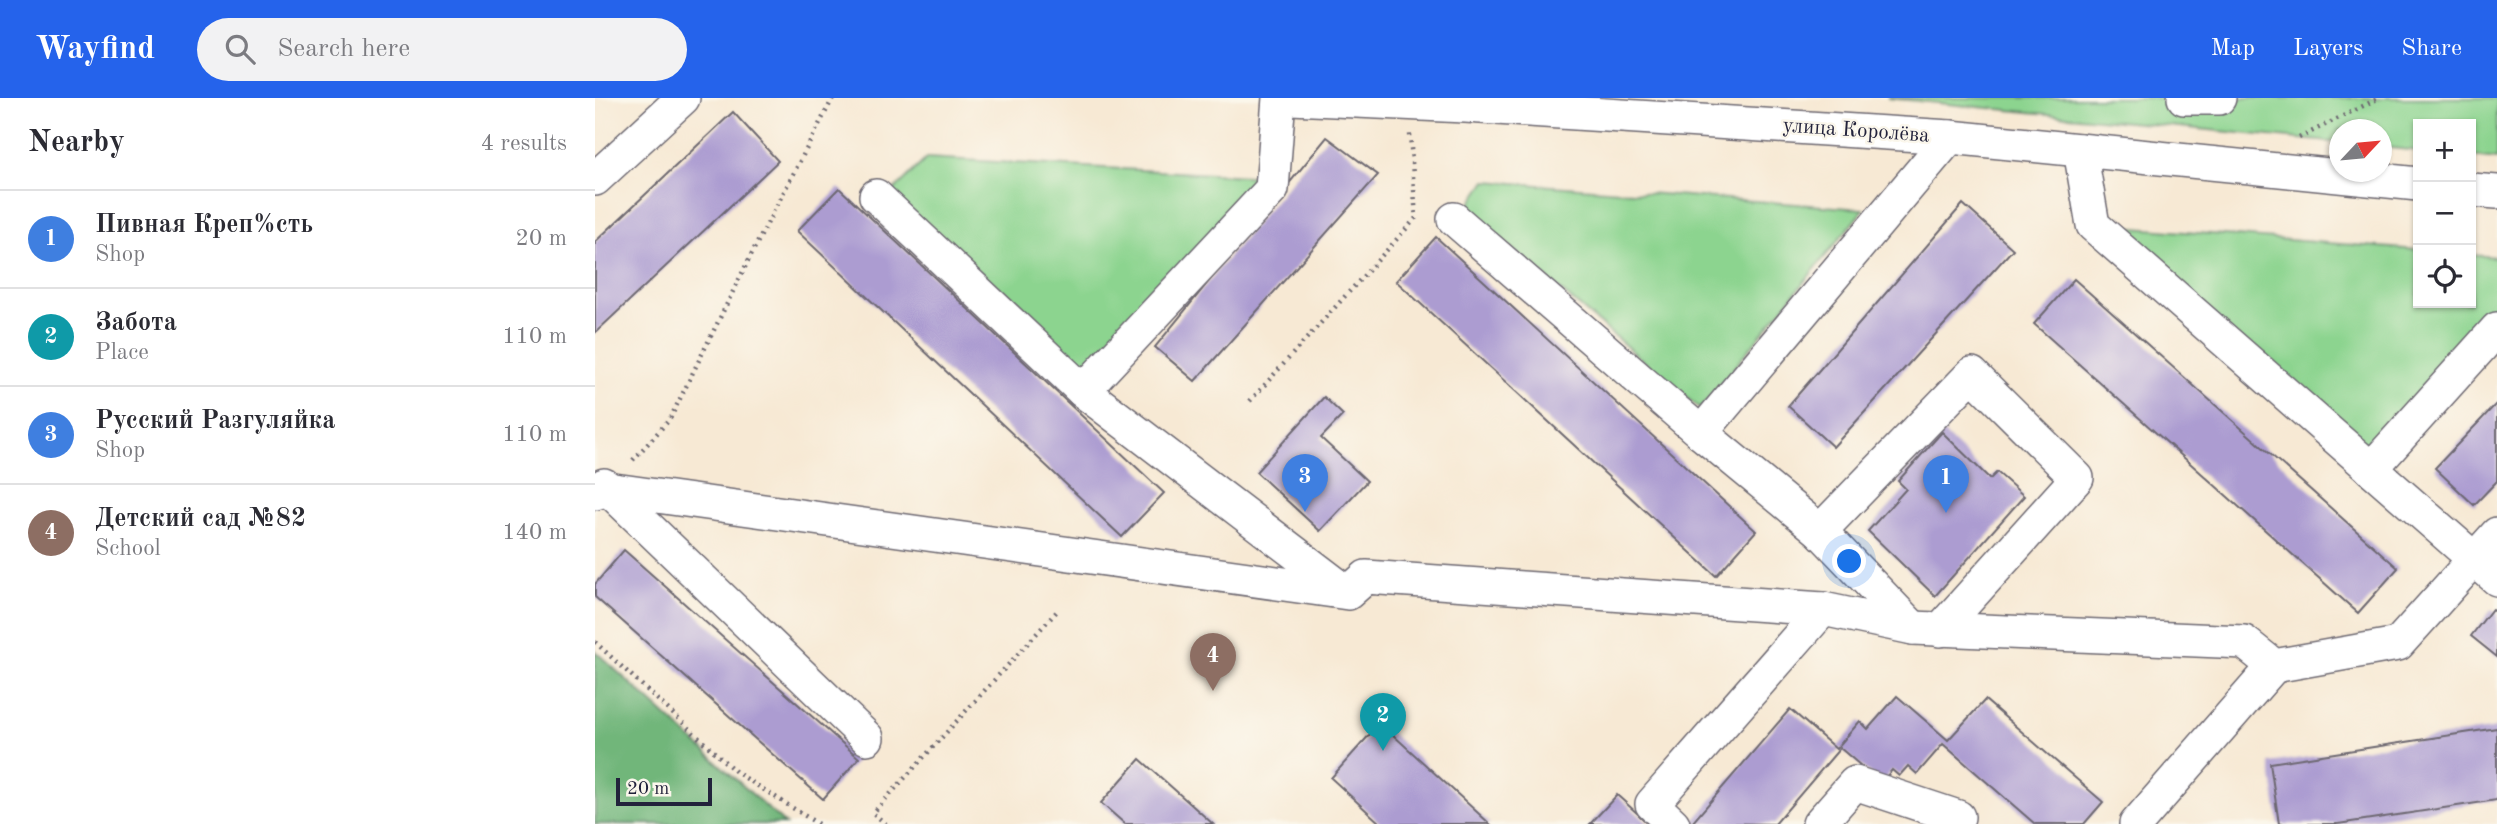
<!DOCTYPE html>
<html lang="en">
<head>
<meta charset="utf-8">
<style>
  body { margin:0; font-family:"Old Standard TT",serif; background:#f2f2f3; color:#2b2b33 }
  .controls { position:absolute; right:21px; top:21px; display:grid; overflow:hidden; border-radius:0px; box-shadow:0 2px 5px #0004 }
  .controls button { width:63px; height:63px; display:grid; place-items:center; padding:0; border:0; border-bottom:2px solid #e1e1e2; background:#fff; color:#2b2b33; font:35px sans-serif }
  .compass { position:absolute; left:1734px; top:21px; width:63px; height:63px; border-radius:50%; background:#fff; box-shadow:0 2px 5px #0004; rotate:64deg }
  .scale { position:absolute; left:21px; bottom:18px; width:96px; box-sizing:border-box; padding-left:7px; border:4px solid #22223b; border-top:0; font-size:19px; line-height:24px; white-space:nowrap; color:#22223b; -webkit-text-stroke:5px #fbf7ec; paint-order:stroke }
  .you { position:absolute; left:1255px; top:464px; width:24px; height:24px; margin:-18px; border:5px solid #fff; border-radius:50%; background:#1a73e8; box-shadow:0 0 0 10px #1a73e833 }
  .badge { display:grid; place-items:center; width:46px; height:46px; border-radius:50%; background:#2563eb; color:#fff; font-size:23px; font-weight:700 }
  .pin { position:absolute; translate:-50% -58px; filter:drop-shadow(0 2px 4px #0008) }
  .pin::after { content:''; position:absolute; top:37px; width:24px; height:21px; background:inherit; clip-path:polygon(0 0,100% 0,50% 100%) }
  .list { margin:0; padding:0; list-style:none }
  h2 { display:flex; justify-content:space-between; align-items:center; height:91px; margin:0; padding:0 28px; font-size:30px }
  h2 small { font-size:23px; font-weight:400; color:#7c7c81 }
  .list li { display:grid; grid-template-columns:46px 1fr auto; gap:21px; align-items:center; box-sizing:border-box; height:98px; padding:0 28px; border-top:2px solid #e1e1e2 }
  .list b { display:block; font-size:26px; white-space:nowrap }
  .list p { margin:0; font-size:23px; white-space:nowrap; color:#7c7c81 }
  .list em { font-size:23px; font-style:normal; color:#7c7c81 }
  .icon { flex:none; width:38px; height:38px; fill:none; stroke:currentColor; stroke-width:2; stroke-linecap:round; stroke-linejoin:round }
  .map { position:relative; flex:none; width:1902px; height:726px; overflow:hidden }
  header { display:flex; align-items:center; gap:42px; box-sizing:border-box; height:98px; padding:0 35px; background:#2563eb; color:#fff }
  header strong { font-size:33px }
  nav { display:flex; gap:38px; margin-inline-start:auto; font-size:24px }
  .search { width:490px; height:63px; background:#f2f2f3; display:flex; align-items:center; gap:18px; box-sizing:border-box; padding:0 24px; border-radius:38px; color:#7c7c81; font-size:26px }
  main { display:flex }
  aside { flex:1; background:#fff }
  .map>svg:first-child { display:block }
  .green { fill:#8cd48f; stroke:#577b65; stroke-width:2 }
  .forest { fill:#71b67a; stroke:#4a6c5a; stroke-width:2 }
  .building { fill:#ac9cd1 }
  .lines { fill:none; stroke-linecap:round; stroke-linejoin:round }
  .minor-casing { stroke:#6d6871; stroke-width:36 }
  .path { stroke:#6d6871; stroke-width:4.5; stroke-dasharray:2 5; stroke-linecap:butt }
  .minor { stroke:#fff; stroke-width:33 }
  .labels { text-anchor:middle; dominant-baseline:central; stroke-width:5; stroke-linejoin:round; paint-order:stroke }
  .street-label { font-size:21px; fill:#22223b; stroke:#fbf7ec }
</style>
</head>
<body>
<header>
<strong>Wayfind</strong>
<div class="search"><svg class="icon" aria-label="search" viewBox="0 0 24 24"><circle cx="10" cy="10" r="6"/><path d="M15 15l6 6"/></svg>Search here</div>
<nav><a>Map</a><a>Layers</a><a>Share</a></nav>
</header>
<main>
<aside>
<h2>Nearby<small>4 results</small></h2>
<ul class="list">
<li><span class="badge" style="background:#3f7fe0">1</span><div><b>Пивная Креп%сть</b><p>Shop</p></div><em>20 m</em></li>
<li><span class="badge" style="background:#0f9aa8">2</span><div><b>Забота</b><p>Place</p></div><em>110 m</em></li>
<li><span class="badge" style="background:#3f7fe0">3</span><div><b>Русский Разгуляйка</b><p>Shop</p></div><em>110 m</em></li>
<li><span class="badge" style="background:#8d6e63">4</span><div><b>Детский сад №82</b><p>School</p></div><em>140 m</em></li>
</ul>
</aside>
<div class="map">
<svg width="1902" height="726" viewBox="0 0 1902 726">
  <rect width="100%" height="100%" fill="#fbf7ec"/>
  <filter id="ink" filterUnits="userSpaceOnUse"><feTurbulence type="fractalNoise" baseFrequency=".0143" numOctaves="2"/><feDisplacementMap in="SourceGraphic" scale="14" xChannelSelector="R" yChannelSelector="G"/><feConvolveMatrix kernelMatrix="1 2 1 2 8 2 1 2 1" color-interpolation-filters="sRGB"/></filter>
  <filter id="wash" filterUnits="userSpaceOnUse"><feTurbulence type="fractalNoise" baseFrequency=".00686" numOctaves="4" result="noise"/><feDisplacementMap in="SourceGraphic" scale="28" xChannelSelector="R" yChannelSelector="G"/><feGaussianBlur stdDeviation="1.57" result="paint"/><feColorMatrix in="noise" values="0 0 0 0 0 0 0 0 0 0 0 0 0 0 0 0 0 1.4 0 .05"/><feComposite in="paint" operator="in"/></filter>
  <g filter="url(#wash)">
    <rect width="100%" height="100%" fill="#f7e9d4"/>
    <g class="green">
      <path d="M1292 0H1902V61L1876 58V26H1823V53L1787 49 1786 32H1744V45Z"/>
      <path d="M332 60 669 79 489 275 294 97Z"/>
      <path d="M891 83 1269 111 1105 311 871 112Z"/>
      <path d="M1526 129 1823 152V205H1876V157L1902 159V216L1774 359 1523 136Z"/>
    </g>
    <path class="forest" d="M0 553 190 726H0Z"/>
    <g id="blocks">
      <g class="building">
        <path d="M138 14 183 63 0 235V144Z"/>
        <path d="M732 39 783 77 600 283 560 249Z"/>
        <path d="M244 90 569 395 527 439 202 133Z"/>
        <path d="M1368 106 1418 151 1238 349 1193 308Z"/>
        <path d="M841 139 1161 433 1121 478 801 183Z"/>
        <path d="M1479 181 1803 470 1763 515 1439 226Z"/>
        <path d="M729 299 748 317 726 340 772 383 725 433 661 374Z"/>
        <path d="M1902 305V383L1879 407 1840 370Z"/>
        <path d="M1347 334 1395 381 1402 374 1429 398 1340 498 1273 433 1311 391 1303 383Z"/>
        <path d="M29 452 264 660 228 701 0 499V486Z"/>
        <path d="M1897 511 1902 515V559L1876 538Z"/>
        <path d="M1302 598 1353 642 1390 602 1508 704 1489 726H1440L1348 646 1322 676 1313 668 1304 678 1297 672 1286 685 1245 650 1180 726 1097 725 1195 611 1241 651 1265 623 1273 631Z"/>
        <path d="M785 625 895 726H786L736 680Z"/>
        <path d="M1902 630V702L1743 726H1684L1675 665Z"/>
        <path d="M545 661 618 726H530L506 705Z"/>
        <path d="M1022 697 1054 726H995Z"/>
      </g>
    </g>
  </g>
  <g filter="url(#ink)">
    <use href="#blocks" fill-opacity="0" stroke="#6d6871" stroke-width="2"/>
    <g class="lines">
      <defs>
        <g id="minor">
          <path d="M696 0 870 8 1355 39 1823 86"/>
          <path d="M1589 0H1624"/>
          <path d="M1485 52 1498 127 1902 481"/>
          <path d="M0 81 88 0"/>
          <path d="M1876 92 1902 94"/>
          <path d="M281 98 488 293 750 493"/>
          <path d="M859 121 1106 335 1225 433 1318 530"/>
          <path d="M488 293 677 91 684 0"/>
          <path d="M1106 335 1355 39"/>
          <path d="M1776 371 1902 231"/>
          <path d="M9 387 272 640"/>
          <path d="M0 395 12 391 753 495 771 479 1228 511 1318 530 1649 544 1679 568 1803 546 1902 436"/>
          <path d="M1225 433 1377 276 1482 380 1345 532"/>
          <path d="M1078 726 1057 706 1228 511"/>
          <path d="M1224 726 1260 685 1363 719"/>
          <path d="M1541 726 1679 568"/>
        </g>
      </defs>
      <use href="#minor" class="minor-casing"/>
      <g class="path">
        <path d="M1704 40 1784 0"/>
        <path d="M655 303 821 120 815 36"/>
        <path d="M38 362 75 321 159 151 238 0"/>
        <path d="M0 544 141 674 223 726"/>
        <path d="M291 726 278 715 463 512"/>
      </g>
      <use href="#minor" class="minor"/>
    </g>
  </g>
  <g class="labels">
    <g class="street-label">
      <text transform="translate(1261 33) rotate(4)">улица Королёва</text>
    </g>
  </g>
</svg>
<div class="controls">
<button>+</button>
<button>−</button>
<button><svg class="icon" aria-label="locate" viewBox="0 0 24 24"><circle cx="12" cy="12" r="6"/><path d="M12 2v4M12 18v4M2 12h4M18 12h4"/></svg></button>
</div>
<svg class="compass" viewBox="-18 -18 36 36"><path d="M0-13l5 13h-10z" fill="#e53935"/><path d="M0 13l5-13h-10z" fill="#7c7c81"/></svg>
<div class="scale">20 m</div>
<div class="you"></div>
<div class="pin badge" style="left:1351px;top:415px;background:#3f7fe0">1</div>
<div class="pin badge" style="left:788px;top:653px;background:#0f9aa8">2</div>
<div class="pin badge" style="left:710px;top:414px;background:#3f7fe0">3</div>
<div class="pin badge" style="left:618px;top:593px;background:#8d6e63">4</div>
</div>
</main>
</body>
</html>
